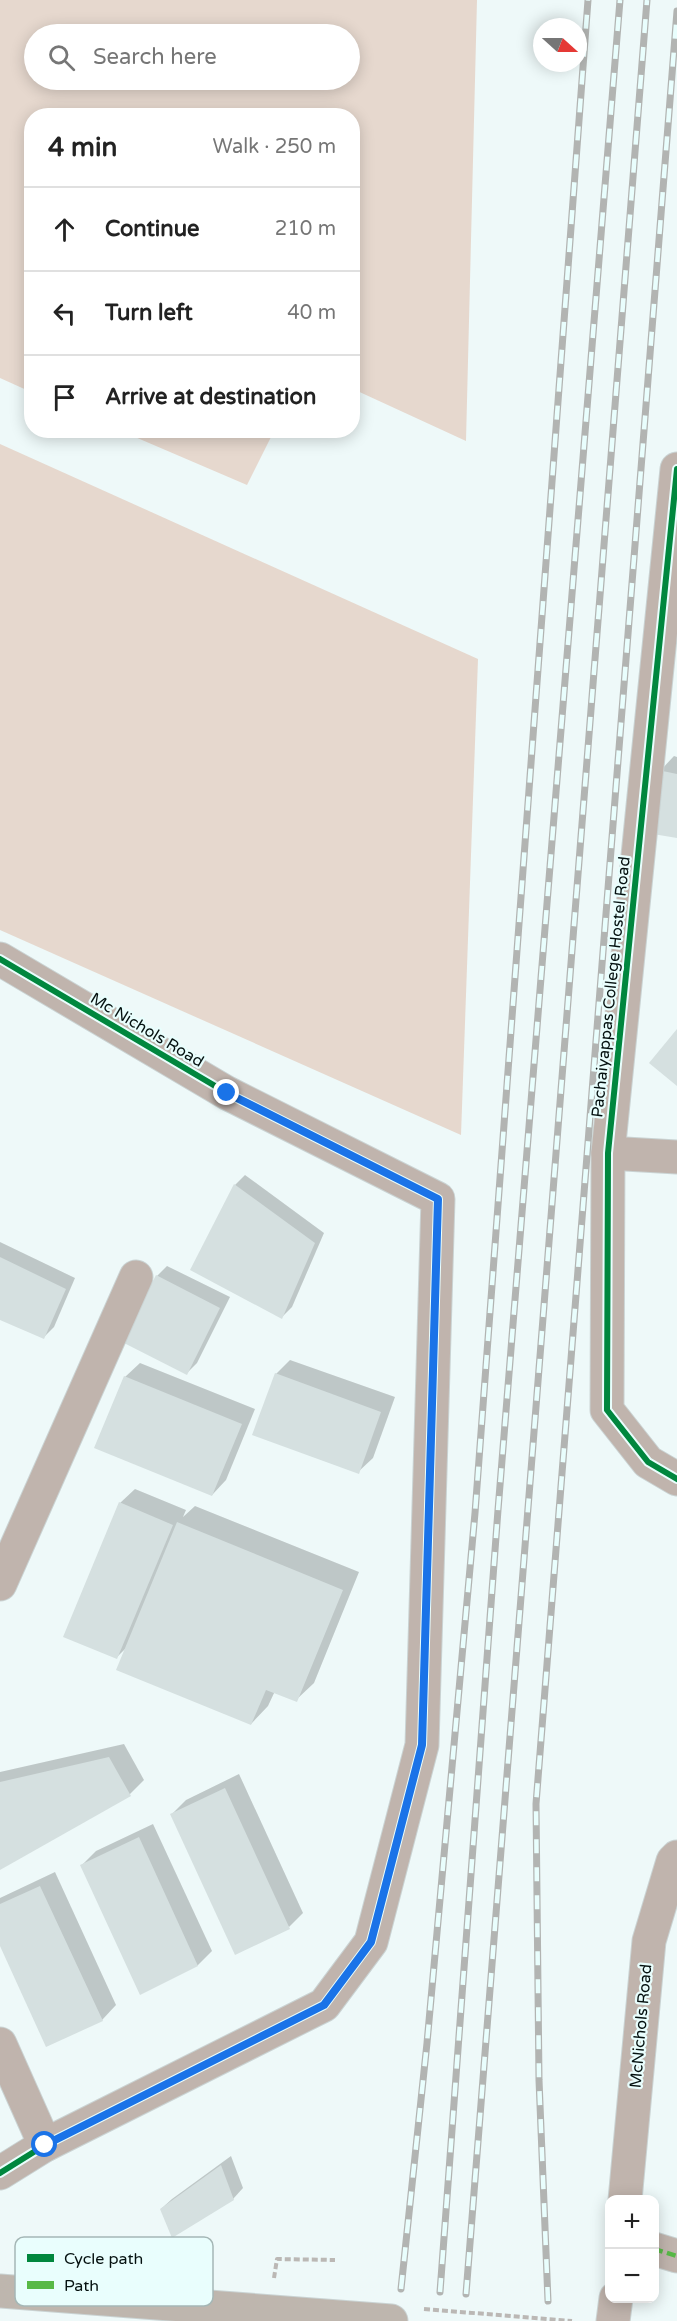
<!DOCTYPE html>
<html lang="en">
<head>
<meta charset="utf-8">
<style>
  body { margin:0; font-family:"Varela Round",sans-serif; background:#f6f6f6; color:#222 }
  .controls { position:absolute; right:18px; bottom:18px; display:grid; overflow:hidden; border-radius:12px; box-shadow:0 3px 15px #0003 }
  .controls button { width:54px; height:54px; display:grid; place-items:center; padding:0; border:0; border-bottom:2px solid #e0e0e0; background:#fff; color:#222; font:30px sans-serif }
  .compass { position:absolute; left:533px; top:18px; width:54px; height:54px; border-radius:50%; background:#fff; box-shadow:0 3px 15px #0003; rotate:111deg }
  .stop { position:absolute; width:18px; height:18px; margin:-14px; border:4px solid #1a73e8; border-radius:50%; background:#fff }
  .stop.end { background:#1a73e8; border-color:#fff; box-shadow:0 2px 6px #0008 }
  .list { margin:0; padding:0; list-style:none }
  h2 { display:flex; justify-content:space-between; align-items:center; height:78px; margin:0; padding:0 24px; font-size:26px }
  h2 small { font-size:20px; font-weight:400; color:#767676 }
  .list li { display:grid; grid-template-columns:39px 1fr auto; gap:18px; align-items:center; box-sizing:border-box; height:84px; padding:0 24px; border-top:2px solid #e0e0e0 }
  .list b { display:block; font-size:22px; white-space:nowrap }
  .list em { font-size:20px; font-style:normal; color:#767676 }
  .icon { flex:none; width:33px; height:33px; fill:none; stroke:currentColor; stroke-width:2; stroke-linecap:round; stroke-linejoin:round }
  .map { position:relative; flex:none; width:677px; height:2321px; overflow:hidden }
  .search { position:absolute; background:#fff; box-shadow:0 3px 15px #0003; left:24px; top:24px; width:336px; height:66px; display:flex; align-items:center; gap:15px; box-sizing:border-box; padding:0 21px; border-radius:33px; color:#767676; font-size:22px }
  .panel { position:absolute; background:#fff; box-shadow:0 3px 15px #0003; left:24px; top:108px; width:336px; height:330px; border-radius:24px }
  .map>svg:first-child { display:block }
  .green { fill:#e6d8ce; fill-rule:evenodd }
  .shadow { fill:#0003 }
  .building { fill:#d5e0e0 }
  .lines { fill:none; stroke-linecap:round; stroke-linejoin:round }
  .minor-casing { stroke:#cad3d3; stroke-width:35 }
  .major-casing { stroke:#cad3d3; stroke-width:35 }
  .path { stroke:#bbb8b5; stroke-width:4; stroke-dasharray:6 3; stroke-linecap:butt }
  .minor { stroke:#c0b4ad; stroke-width:33 }
  .major { stroke:#beb6ae; stroke-width:33 }
  .rail-casing { stroke:#b2b4b2; stroke-width:7 }
  .rail { stroke:#e9fefd; stroke-width:4.5; stroke-dasharray:14; stroke-linecap:butt }
  .quiet { stroke:#58b947; stroke-width:4.5; stroke-dasharray:9 4.5; stroke-linecap:butt }
  .cycleway-casing { stroke:#e9fefd; stroke-width:10 }
  .cycleway { stroke:#00873e; stroke-width:6 }
  .route { stroke:#1a73e8; stroke-width:8 }
  .labels { text-anchor:middle; dominant-baseline:central; stroke-width:4.5; stroke-linejoin:round; paint-order:stroke }
  .street-label { font-size:16px; fill:#051110; stroke:#e9fefd }
  .key { fill:#e9fefd; stroke:#a5b7b6; stroke-width:1.5 }
  .key-label { font-size:16px; fill:#051110 }
</style>
</head>
<body>
<div class="map">
<svg width="677" height="2321" viewBox="0 0 677 2321">
  <rect width="100%" height="100%" fill="#eef9f9"/>
  <g class="green">
    <path d="M0 0H477L466 441 353 389 352 116H32L31 392 0 378ZM34 34H350V80H34Z"/>
    <path d="M121 431 274 430V431L247 485Z"/>
    <path d="M0 444 478 659 461 1135 0 930Z"/>
  </g>
  <g class="shadow">
    <path d="M674 756 677 757V837L660 771Z"/>
    <path d="M245 1175 324 1233 292 1307 282 1317 235 1185Z"/>
    <path d="M0 1242 75 1278 54 1327 44 1337 0 1319Z"/>
    <path d="M167 1266 230 1297 197 1363 187 1373 157 1276Z"/>
    <path d="M290 1360 395 1397 373 1458 358 1472 276 1374Z"/>
    <path d="M140 1363 255 1409 226 1480 212 1495 125 1377Z"/>
    <path d="M135 1489 186 1510 183 1517 195 1506 359 1572 314 1683 296 1700 275 1691 268 1706 251 1724 127 1647 117 1657 120 1503Z"/>
    <path d="M124 1744 144 1780 130 1794 0 1868V1772Z"/>
    <path d="M239 1774 303 1913 289 1927 172 1814 186 1800Z"/>
    <path d="M153 1824 212 1951 198 1965 140 1993 82 1865 96 1851Z"/>
    <path d="M55 1872 116 2005 102 2020 0 1943V1898Z"/>
    <path d="M231 2156 243 2188 233 2199 161 2209 172 2199Z"/>
  </g>
  <g class="building">
    <path d="M658 770 677 774V838L647 833Z"/>
    <path d="M677 1029V1086L649 1063Z"/>
    <path d="M234 1184 315 1243 282 1319 190 1270Z"/>
    <path d="M0 1257 66 1289 44 1339 0 1320Z"/>
    <path d="M156 1275 220 1308 187 1375 122 1342Z"/>
    <path d="M275 1373 381 1412 359 1474 252 1435Z"/>
    <path d="M124 1376 242 1424 212 1496 94 1448Z"/>
    <path d="M119 1502 173 1525 117 1659 63 1637Z"/>
    <path d="M177 1522 343 1590 297 1702 266 1690 251 1725 116 1670Z"/>
    <path d="M109 1757 131 1796 0 1870V1782Z"/>
    <path d="M225 1788 290 1929 235 1955 170 1814Z"/>
    <path d="M139 1837 198 1966 140 1995 80 1865Z"/>
    <path d="M40 1886 103 2021 46 2047 0 1946V1904Z"/>
    <path d="M221 2165 234 2200 172 2238 160 2209Z"/>
  </g>
  <g class="lines">
    <defs>
      <g id="minor">
        <path d="M677 469 608 1153 607 1410 648 1462 677 1479"/>
        <path d="M0 959 227 1093 438 1199 422 1745 371 1942 324 2005 45 2145 0 2173"/>
        <path d="M608 1153 677 1157"/>
        <path d="M0 1584 136 1277"/>
        <path d="M0 2044 45 2145"/>
        <path d="M625 2200 649 1941 673 1861 677 1857"/>
        <path d="M654 2249 677 2256"/>
        <path d="M613 2321 616 2298"/>
      </g>
      <path id="major" d="M0 2291 391 2321"/>
    </defs>
    <use href="#minor" class="minor-casing"/>
    <use href="#major" class="major-casing"/>
    <g class="path">
      <path d="M274 2278 277 2259 335 2260"/>
      <path d="M424 2309 572 2321"/>
    </g>
    <use href="#minor" class="minor"/>
    <use href="#major" class="major"/>
    <defs>
      <g id="rail">
        <path d="M401 2289 427 2043 475 1513 588 0"/>
        <path d="M440 2292 498 1510 620 0"/>
        <path d="M466 2294 647 0"/>
        <path d="M548 2301 539 2080 536 1804 677 11"/>
      </g>
    </defs>
    <use href="#rail" class="rail-casing"/>
    <use href="#rail" class="rail"/>
    <path class="quiet" d="M654 2249 677 2256"/>
    <defs>
      <g id="cycleway">
        <path d="M677 469 608 1153 607 1410 648 1462 677 1479"/>
        <path d="M0 959 227 1093 438 1199 422 1745 371 1942 324 2005 45 2145 0 2173"/>
      </g>
    </defs>
    <use href="#cycleway" class="cycleway-casing"/>
    <use href="#cycleway" class="cycleway"/>
  </g>
  <g class="lines">
    <path class="route" d="M45 2145 324 2005 371 1942 422 1745 438 1199 227 1093"/>
  </g>
  <g class="labels">
    <g class="street-label">
      <text transform="translate(611 987) rotate(-84)">Pachaiyappas College Hostel Road</text>
      <text transform="translate(147 1030) rotate(31)">Mc Nichols Road</text>
      <text transform="translate(641 2026) rotate(-85)">McNichols Road</text>
    </g>
  </g>
  <rect x="15" y="2237" width="198" height="69" rx="9" class="key"/>
  <rect x="27" y="2254" width="27" height="8" fill="#00873e"/>
  <rect x="27" y="2281" width="27" height="8" fill="#58b947"/>
  <g class="key-label">
    <text x="64" y="2264">Cycle path</text>
    <text x="64" y="2291">Path</text>
  </g>
</svg>
<div class="controls">
<button>+</button>
<button>−</button>
</div>
<svg class="compass" viewBox="-18 -18 36 36"><path d="M0-13l5 13h-10z" fill="#e53935"/><path d="M0 13l5-13h-10z" fill="#767676"/></svg>
<div class="stop" style="left:45px;top:2145px"></div>
<div class="stop end" style="left:227px;top:1093px"></div>
<div class="search"><svg class="icon" aria-label="search" viewBox="0 0 24 24"><circle cx="10" cy="10" r="6"/><path d="M15 15l6 6"/></svg>Search here</div>
<section class="panel">
<h2>4 min<small>Walk · 250 m</small></h2>
<ul class="list">
<li><svg class="icon" aria-label="ahead" viewBox="0 0 24 24"><path d="M12 20V5M6 11l6-6 6 6"/></svg><div><b>Continue</b></div><em>210 m</em></li>
<li><svg class="icon" aria-label="left" viewBox="0 0 24 24"><path d="M17 20v-9H6M10 6l-5 5 5 5"/></svg><div><b>Turn left</b></div><em>40 m</em></li>
<li><svg class="icon" aria-label="arrive" viewBox="0 0 24 24"><path d="M6 21V4h12l-3 4 3 4H6"/></svg><div><b>Arrive at destination</b></div></li>
</ul>
</section>
</div>
</body>
</html>
